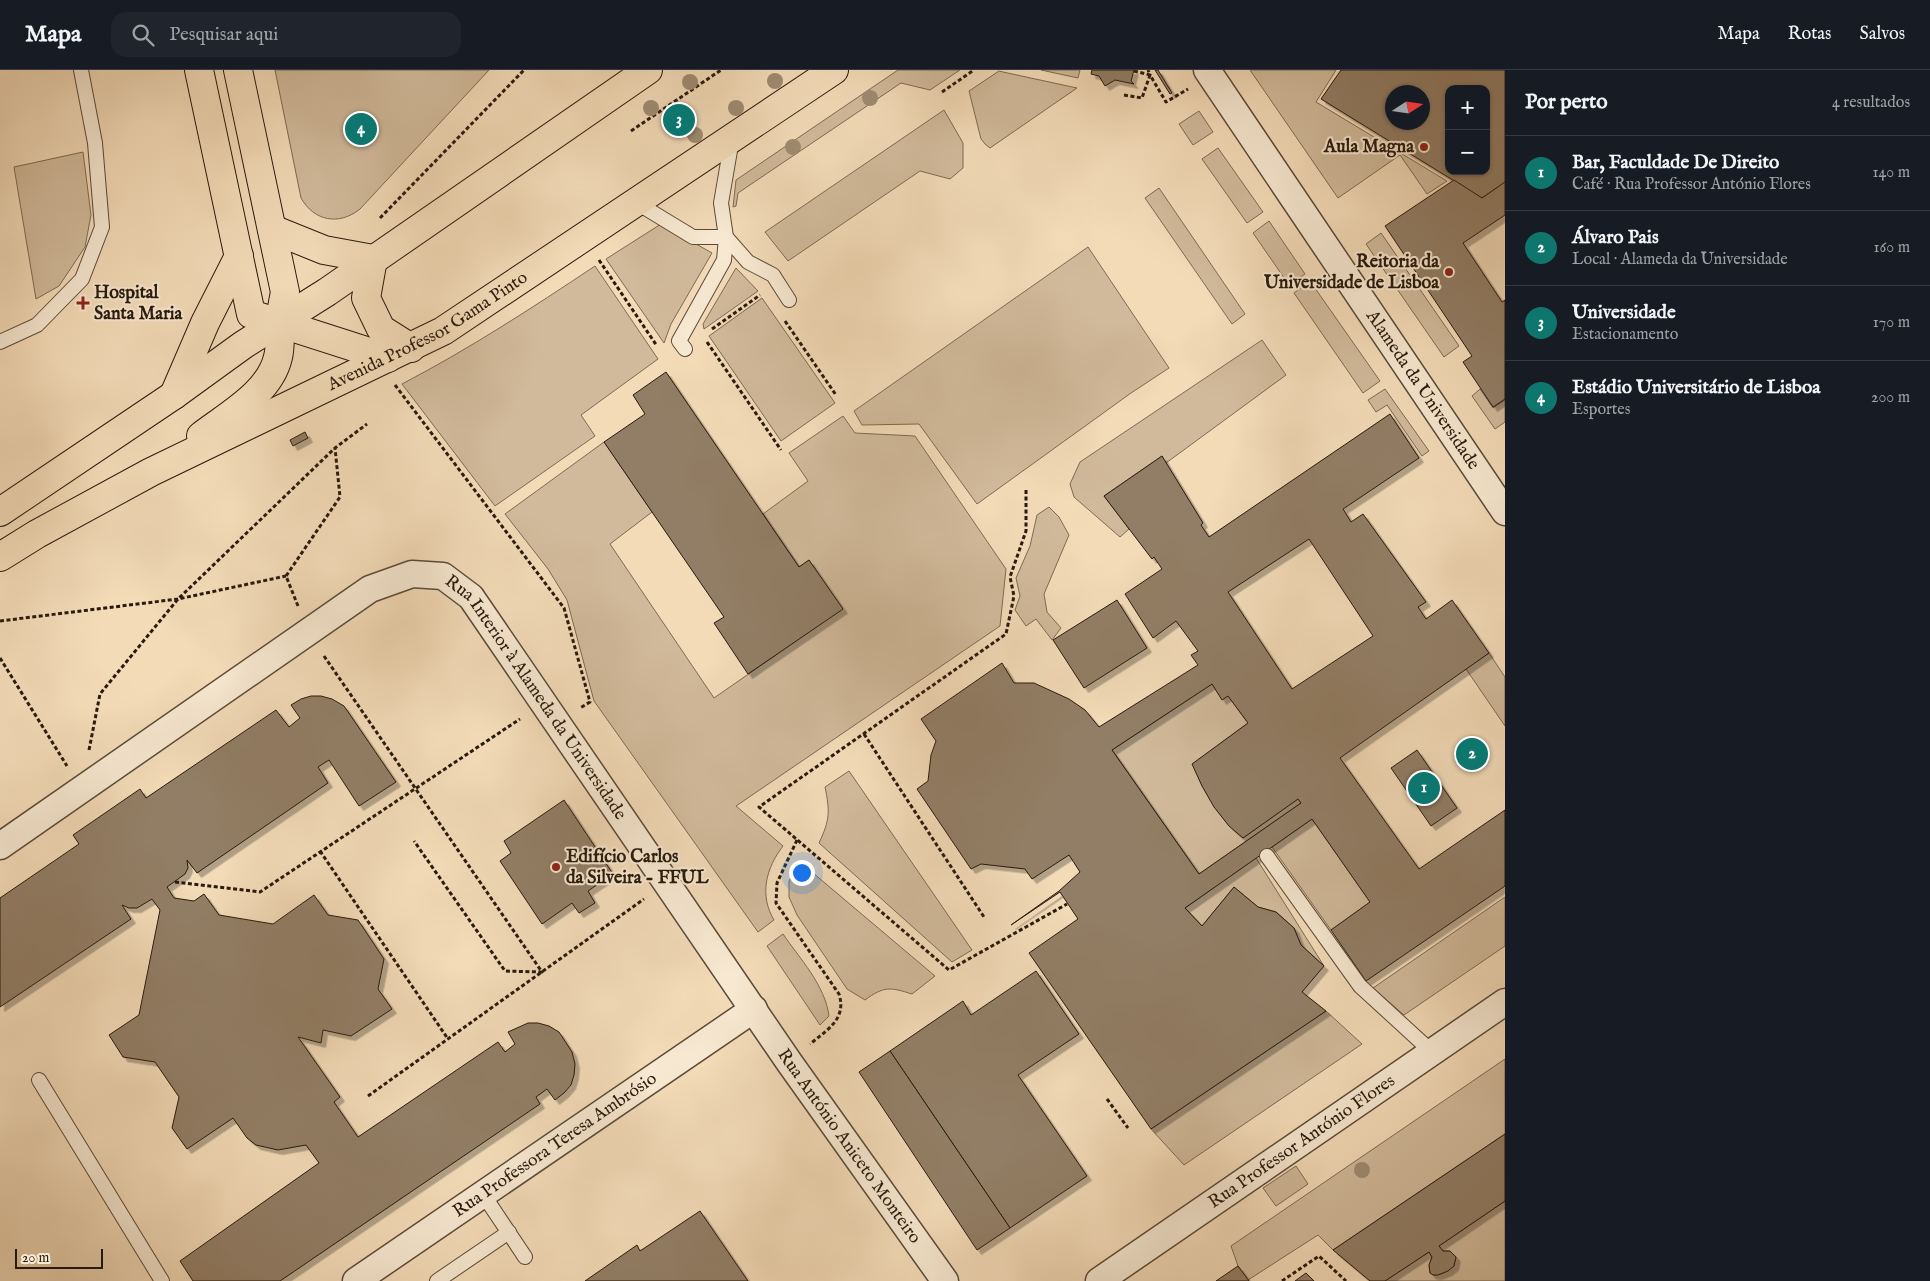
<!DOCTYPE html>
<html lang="pt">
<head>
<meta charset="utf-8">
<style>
  body { margin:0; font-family:"IM FELL English",serif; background:#20242c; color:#f1f3f6 }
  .controls { position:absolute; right:15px; top:15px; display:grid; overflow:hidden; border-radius:10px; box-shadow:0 1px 4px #0004 }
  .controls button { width:45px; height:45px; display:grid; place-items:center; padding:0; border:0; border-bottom:1px solid #363941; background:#171b24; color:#f1f3f6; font:25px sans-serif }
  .compass { position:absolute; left:1385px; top:15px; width:45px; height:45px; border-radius:50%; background:#171b24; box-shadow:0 1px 4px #0004; rotate:78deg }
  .scale { position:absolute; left:15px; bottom:12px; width:88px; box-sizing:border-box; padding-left:5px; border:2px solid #291a0d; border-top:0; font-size:14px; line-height:18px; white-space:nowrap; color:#291a0d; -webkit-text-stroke:4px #f7e8d1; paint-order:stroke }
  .you { position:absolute; left:801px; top:802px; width:18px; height:18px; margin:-12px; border:4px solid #fff; border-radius:50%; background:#1a73e8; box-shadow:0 0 0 8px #1a73e833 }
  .badge { display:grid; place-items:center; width:32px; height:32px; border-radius:50%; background:#0f766e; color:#fff; font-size:16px; font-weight:700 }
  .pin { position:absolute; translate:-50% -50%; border:2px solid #fff; box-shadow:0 1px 5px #0006 }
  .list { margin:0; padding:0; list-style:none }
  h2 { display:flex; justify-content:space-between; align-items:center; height:65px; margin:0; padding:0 20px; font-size:21px }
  h2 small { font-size:16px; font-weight:400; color:#9ea1a6 }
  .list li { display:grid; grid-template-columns:32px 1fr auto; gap:15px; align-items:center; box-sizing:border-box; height:75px; padding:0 20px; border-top:1px solid #363941 }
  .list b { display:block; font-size:19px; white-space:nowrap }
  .list p { margin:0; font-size:16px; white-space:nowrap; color:#9ea1a6 }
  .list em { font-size:16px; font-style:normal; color:#9ea1a6 }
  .icon { flex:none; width:28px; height:28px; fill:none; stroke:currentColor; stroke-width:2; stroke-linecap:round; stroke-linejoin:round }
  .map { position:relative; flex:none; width:1505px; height:1211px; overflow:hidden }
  header { display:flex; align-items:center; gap:30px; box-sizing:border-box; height:70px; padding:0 25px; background:#171b24; border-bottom:1px solid #363941 }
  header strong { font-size:24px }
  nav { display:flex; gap:28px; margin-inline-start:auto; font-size:18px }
  .search { width:350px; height:45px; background:#20242c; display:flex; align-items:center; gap:12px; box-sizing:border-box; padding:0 18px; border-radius:15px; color:#9ea1a6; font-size:19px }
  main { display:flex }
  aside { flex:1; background:#171b24 }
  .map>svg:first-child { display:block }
  .green { fill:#d1ba9b; stroke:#7d6a54 }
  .building { fill:#927e66; stroke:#291a0d; fill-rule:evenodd; filter:url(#shadow) }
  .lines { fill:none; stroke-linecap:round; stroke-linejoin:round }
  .service-casing { stroke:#5c4a38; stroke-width:16 }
  .minor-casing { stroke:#5c4a38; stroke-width:29 }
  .primary-casing { stroke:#291a0d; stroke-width:30 }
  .path { stroke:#291a0d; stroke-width:3; stroke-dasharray:4 2.5; stroke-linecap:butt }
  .service { stroke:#f7e8d1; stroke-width:14 }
  .minor { stroke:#f7e8d1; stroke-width:26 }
  .primary { stroke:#f3dbb8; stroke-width:28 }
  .tree { fill:#9f8b72 }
  .poi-dot { fill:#8f2418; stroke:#f7e8d1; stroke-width:2 }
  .labels { text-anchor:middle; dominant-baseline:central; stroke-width:4; stroke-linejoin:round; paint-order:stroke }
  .poi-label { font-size:18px; font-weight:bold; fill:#291a0d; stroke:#f7e8d1; text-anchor:end }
  .street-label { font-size:18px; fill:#291a0d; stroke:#f7e8d1 }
</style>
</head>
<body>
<header>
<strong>Mapa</strong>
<div class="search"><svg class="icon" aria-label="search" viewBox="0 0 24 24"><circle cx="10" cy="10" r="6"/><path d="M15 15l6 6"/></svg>Pesquisar aqui</div>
<nav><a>Mapa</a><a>Rotas</a><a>Salvos</a></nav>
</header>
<main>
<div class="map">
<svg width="1505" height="1211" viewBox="0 0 1505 1211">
  <defs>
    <filter id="shadow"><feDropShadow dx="4.5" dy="4.5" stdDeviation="0" flood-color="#0004"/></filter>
  </defs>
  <rect width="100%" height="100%" fill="#f3dbb8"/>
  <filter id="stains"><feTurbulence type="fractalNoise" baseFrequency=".004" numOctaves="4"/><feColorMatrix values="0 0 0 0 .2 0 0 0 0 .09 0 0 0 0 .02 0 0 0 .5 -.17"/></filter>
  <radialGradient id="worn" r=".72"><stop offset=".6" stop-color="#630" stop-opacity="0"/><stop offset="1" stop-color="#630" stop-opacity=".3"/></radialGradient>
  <g class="green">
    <path d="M275 0H489L360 139C339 156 314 151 301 128Z"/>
    <path d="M898 0H960L930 20 901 13 738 123 736 136 733 137 736 110Z"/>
    <path d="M1041 0H1080L1078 8Z"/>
    <path d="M1250 0H1336L1316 32 1447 111 1427 124 1400 85 1338 128Z"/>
    <path d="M999 1 1003 2 1077 18 990 78 985 74 981 69 969 21Z"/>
    <path d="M944 40 963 73V98L950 109 920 101 788 191 765 162Z"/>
    <path d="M1199 41 1213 62 1193 75 1179 54Z"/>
    <path d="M1218 78 1263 142 1247 153 1202 89Z"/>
    <path d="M83 82 91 145 85 177 59 216 36 229 14 97Z"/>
    <path d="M1159 118 1245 244 1232 254 1145 128Z"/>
    <path d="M1269 151 1305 204 1289 215 1253 163Z"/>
    <path d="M661 154 712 183 671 254 664 273 606 189Z"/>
    <path d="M1381 163 1459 276 1444 287 1366 174Z"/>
    <path d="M1088 177 1169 298 1131 323 977 434 919 354 862 355 854 341Z"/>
    <path d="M595 196 658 289 581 345 595 366 495 436 402 314C469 279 532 238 595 196Z"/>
    <path d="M736 198 758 221 704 259 703 254Z"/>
    <path d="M1310 211 1380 311 1363 323 1294 223Z"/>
    <path d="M762 228 835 333 781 371 709 266Z"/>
    <path d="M1262 270 1286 305 1166 393 1162 386 1104 426 1129 459 1120 467 1074 427 1070 414 1080 392Z"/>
    <path d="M1385 319 1429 381 1422 386 1387 335 1376 342 1368 330Z"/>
    <path d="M1480 319 1493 338 1505 330V352L1495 359 1472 326Z"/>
    <path d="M843 346 855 363 915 366 1006 499 1000 556 736 736 783 776C766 798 759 825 774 850L758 862 594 631 567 530 548 499 505 444 604 372 652 442 610 474 714 628 842 539 809 490 799 497 763 444 808 411 789 383Z"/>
    <path d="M1049 437 1059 447 1069 465 1044 524 1047 542 1061 558 1052 570 1036 549 1026 556 1015 540 1020 526 1016 508 1030 476 1037 445Z"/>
    <path d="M1489 583 1505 607V656L1466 599Z"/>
    <path d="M1212 614 1222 629 1228 626 1248 653 1193 694C1205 723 1219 747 1243 768L1298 729 1301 733 1199 804 1112 680Z"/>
    <path d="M849 701 972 880 952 892 819 773C830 750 830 741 825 717Z"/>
    <path d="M1312 749 1370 832 1331 860 1272 777Z"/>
    <path d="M1256 788 1324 896 1301 875 1294 858 1276 842 1258 837 1234 817 1202 856 1185 838Z"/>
    <path d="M800 792 935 906 912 924C890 917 884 916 865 930L847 919 797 845 789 827V811Z"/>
    <path d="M1505 827V876L1404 945 1373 918Z"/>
    <path d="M783 864C800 889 825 915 829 946L820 955 767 876Z"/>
    <path d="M1326 941 1362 974 1184 1095 1151 1059Z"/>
    <path d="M1505 989V1064L1333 1180 1318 1165 1248 1210 1238 1196 1231 1176Z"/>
    <path d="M1296 1096 1308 1114 1276 1136 1263 1118Z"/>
    <path d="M1505 1131V1211H1385L1429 1182 1432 1187 1429 1195 1430 1203 1433 1205C1442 1205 1448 1201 1454 1196L1456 1187 1450 1181H1443L1439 1176Z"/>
  </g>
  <g class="building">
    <path d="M1092 0H1134L1131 11 1134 14 1115 10 1105 16 1099 6 1091 4Z"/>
    <path d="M1155 0H1158L1172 23 1170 24Z"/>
    <path d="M1341 0H1505V112L1482 128 1321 29ZM1449 19H1486V101H1449ZM1392 22H1422V52H1392Z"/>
    <path d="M1454 110 1482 128 1505 112V145L1463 173 1502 232 1505 230V329L1493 337 1463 292 1472 286 1385 156Z"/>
    <path d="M666 302 799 497 809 490 843 539 748 604 714 553 724 547 604 372 645 344 633 325Z"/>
    <path d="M1390 344 1419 388 1343 439 1351 452 1363 444 1426 532 1418 537 1426 549 1452 530 1489 583 1340 688 1419 799 1505 740V816L1366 911 1331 860 1370 832 1312 749 1185 838 1202 856 1234 817 1258 837 1276 842 1294 858 1301 875 1324 896 1302 922 1326 941 1151 1059 1029 883 1078 849 1060 822 1011 855 1059 821 1080 802 1069 785 1032 809 1025 799 981 794 971 799 917 719 928 711 931 685 936 671 921 649 1002 593 1014 613H1034L1069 629 1085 640 1099 657 1198 595 1191 585 1198 581 1176 551 1153 568 1125 524 1162 499 1154 487 1152 489 1104 426 1162 386 1203 453 1201 455 1209 467ZM1309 469 1373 566 1292 619 1228 522ZM1212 614 1222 630 1228 626 1248 653 1192 694 1202 716 1214 737 1229 756 1243 768 1298 729 1301 733 1199 804 1112 680Z"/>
    <path d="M305 362 308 368 293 376 290 370Z"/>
    <path d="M1117 530 1147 578 1084 618 1053 570Z"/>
    <path d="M311 626H321L332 629 344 636 396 712 359 736 329 690 318 697 328 713 197 803 187 790 188 798 185 804 167 817 174 828 194 831 204 824 219 845 273 854 314 825 328 845 358 850 384 889 378 919 392 939 351 966 323 960 321 973 298 967 340 1027 334 1032 358 1067 498 972 505 982 515 974 508 962 528 953H538L549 956 559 962 572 982 575 994 574 1005 571 1015 564 1023 555 1030 547 1019 536 1027 540 1034 280 1211H193L180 1191 319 1093 306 1075 278 1080 256 1075 247 1068 233 1048 187 1079 172 1058 179 1027 155 992 123 987 109 965 139 945 160 840 152 829 137 838H129L122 835 131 849 0 937V828L79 774 73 765 140 719 146 728 276 640 289 657 300 648 291 635 301 629Z"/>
    <path d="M1417 680 1457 738 1431 756 1391 698Z"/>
    <path d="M564 730 613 804 588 821 595 833 579 843 572 833 542 854 500 791 511 783 504 771Z"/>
    <path d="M1036 901 1079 964 1018 1005 1087 1106 1010 1158 890 981 963 931 971 945Z"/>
    <path d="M890 981 1010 1158 977 1180 859 1002Z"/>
    <path d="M1505 1064V1131L1439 1176 1443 1181H1450L1456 1187 1454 1196 1448 1201 1438 1205H1433L1430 1203 1429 1195 1432 1187 1429 1182 1385 1211H1370L1333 1180Z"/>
    <path d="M700 1141 748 1211H585L637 1175 640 1181Z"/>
    <path d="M1238 1196 1249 1211H1216Z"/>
    <path d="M1306 1203 1314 1211H1295Z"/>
  </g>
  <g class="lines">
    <defs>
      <g id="service">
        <path d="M637 133 693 167H726L748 192 773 205 789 230"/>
        <path d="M0 272 37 255 82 209 102 157 95 73 81 0"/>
        <path d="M685 279 679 271 724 190 726 167 721 133 732 69"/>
        <path d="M1267 786 1360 916 1432 982"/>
        <path d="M39 1010 162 1211"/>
        <path d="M483 1124 525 1187"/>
        <path d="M437 1211 509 1162"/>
      </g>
      <g id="minor">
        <path id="s1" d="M1207 0 1505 442"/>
        <path id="s2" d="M0 776 370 519 412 504 443 506 471 527 789 992 945 1211"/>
        <path id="s3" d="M356 1211 754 939"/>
        <path id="s4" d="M1099 1211 1505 932"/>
      </g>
      <g id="primary">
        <path d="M199 0 251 244 388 288"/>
        <path d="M272 159 324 180 373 189"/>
        <path d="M373 189 366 228 381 259 411 278"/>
        <path d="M174 325 205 253 239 186"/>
        <path d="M201 366C228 345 270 323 278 287 281 276 279 265 280 253 281 243 283 232 285 222L238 0"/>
        <path d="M0 442 174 325 243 275 327 222 648 0"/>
        <path id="s5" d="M0 487 37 464 151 402 443 261 834 0"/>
      </g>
    </defs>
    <use href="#service" class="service-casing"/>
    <use href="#minor" class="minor-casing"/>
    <use href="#primary" class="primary-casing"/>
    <g class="path">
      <path d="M1134 1 1150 5 1166 32 1188 19"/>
      <path d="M942 22 974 0"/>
      <path d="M1124 25 1142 28 1150 5 1148 0"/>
      <path d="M631 61 721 0"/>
      <path d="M380 148 524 0"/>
      <path d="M599 190 657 276"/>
      <path d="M785 251 836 325"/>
      <path d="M712 259 760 225"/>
      <path d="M707 272 781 380"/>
      <path d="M395 315 564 538 590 632 580 638"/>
      <path d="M1026 420V461L1010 507 1014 526 1006 564 759 737 949 900 1067 834"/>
      <path d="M298 536 286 506 340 427 335 378"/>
      <path d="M0 551 178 529 286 506"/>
      <path d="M324 586 542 902 505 901 414 771"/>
      <path d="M0 588 67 696"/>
      <path d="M864 664 984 847"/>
      <path d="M89 680 100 624 178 529 335 378 367 354"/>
      <path d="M797 770 777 813 776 833 839 924C847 949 827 960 810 974"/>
      <path d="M320 781 448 969"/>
      <path d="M175 812 260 822 520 649"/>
      <path d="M368 1026 644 829"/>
      <path d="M1107 1029 1128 1058"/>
      <path d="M1282 1211 1319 1186 1346 1211"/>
    </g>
    <use href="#service" class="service"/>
    <use href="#minor" class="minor"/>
    <use href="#primary" class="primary"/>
  </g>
  <g class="tree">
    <circle cx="775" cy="11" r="8"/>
    <circle cx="690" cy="12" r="8"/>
    <circle cx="870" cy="28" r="8"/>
    <circle cx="651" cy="38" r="8"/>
    <circle cx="736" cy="38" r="8"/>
    <circle cx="695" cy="65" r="8"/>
    <circle cx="793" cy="77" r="8"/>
    <circle cx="1362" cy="1100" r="8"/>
  </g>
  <g class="poi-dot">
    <circle cx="1424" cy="77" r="5"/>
    <circle cx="1449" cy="202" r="5"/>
    <path d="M80.5 225.5h5v5h5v5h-5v5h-5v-5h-5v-5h5z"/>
    <circle cx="556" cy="797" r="5"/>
  </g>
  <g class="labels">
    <g class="poi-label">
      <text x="1414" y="77">Aula Magna</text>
      <text x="1439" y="192">Reitoria da<tspan x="1439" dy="21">Universidade de Lisboa</tspan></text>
      <text x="94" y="223" text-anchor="start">Hospital<tspan x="94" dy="21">Santa Maria</tspan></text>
      <text x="566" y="787" text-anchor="start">Edifício Carlos<tspan x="566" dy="21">da Silveira - FFUL</tspan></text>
    </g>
    <g class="street-label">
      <text stroke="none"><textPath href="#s5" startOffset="484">Avenida Professor Gama Pinto</textPath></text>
      <text stroke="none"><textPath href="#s1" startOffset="386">Alameda da Universidade</textPath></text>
      <text stroke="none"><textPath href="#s2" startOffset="680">Rua Interior à Alameda da Universidade</textPath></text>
      <text stroke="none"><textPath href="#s4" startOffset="246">Rua Professor António Flores</textPath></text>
      <text stroke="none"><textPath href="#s3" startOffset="241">Rua Professora Teresa Ambrósio</textPath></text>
      <text stroke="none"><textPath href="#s2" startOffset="1228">Rua António Aniceto Monteiro</textPath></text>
    </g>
  </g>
  <rect width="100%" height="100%" filter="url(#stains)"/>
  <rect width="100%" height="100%" fill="url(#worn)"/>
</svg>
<div class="controls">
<button>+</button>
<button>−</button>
</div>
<svg class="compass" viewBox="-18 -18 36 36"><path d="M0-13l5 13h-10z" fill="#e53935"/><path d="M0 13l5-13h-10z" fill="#9ea1a6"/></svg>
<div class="scale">20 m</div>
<div class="you"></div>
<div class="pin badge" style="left:1424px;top:718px">1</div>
<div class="pin badge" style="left:1472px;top:684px">2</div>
<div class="pin badge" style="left:679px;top:50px">3</div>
<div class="pin badge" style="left:361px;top:59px">4</div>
</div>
<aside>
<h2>Por perto<small>4 resultados</small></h2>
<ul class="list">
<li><span class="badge">1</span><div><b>Bar, Faculdade De Direito</b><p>Café · Rua Professor António Flores</p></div><em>140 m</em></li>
<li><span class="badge">2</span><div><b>Álvaro Pais</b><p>Local · Alameda da Universidade</p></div><em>160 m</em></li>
<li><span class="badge">3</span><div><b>Universidade</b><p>Estacionamento</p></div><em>170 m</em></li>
<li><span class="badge">4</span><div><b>Estádio Universitário de Lisboa</b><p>Esportes</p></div><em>200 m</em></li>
</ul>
</aside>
</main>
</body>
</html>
